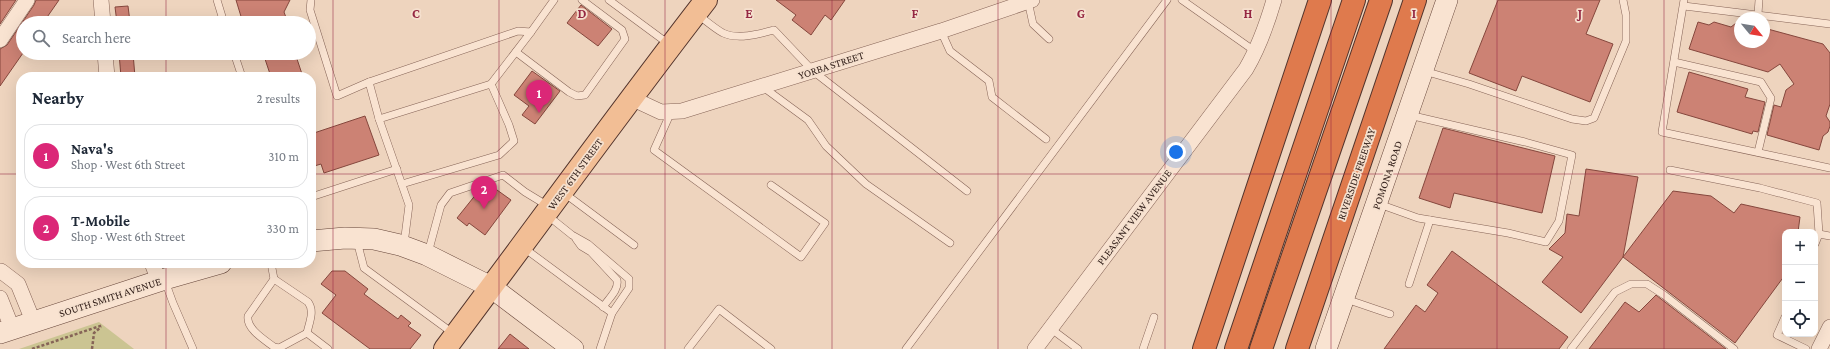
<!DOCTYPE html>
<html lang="en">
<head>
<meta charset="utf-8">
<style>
  body { margin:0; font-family:"Crimson Pro",serif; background:#f2f2f3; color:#1f2937 }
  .controls { position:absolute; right:12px; bottom:12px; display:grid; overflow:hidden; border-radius:8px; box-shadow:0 4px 16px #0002 }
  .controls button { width:36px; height:36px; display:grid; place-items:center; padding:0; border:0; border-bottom:1px solid #e0e1e3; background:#fff; color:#1f2937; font:20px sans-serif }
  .compass { position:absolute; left:1734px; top:12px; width:36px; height:36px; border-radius:50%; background:#fff; box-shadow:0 4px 16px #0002; rotate:120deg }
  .you { position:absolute; left:1176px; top:152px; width:14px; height:14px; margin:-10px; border:3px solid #fff; border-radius:50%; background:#1a73e8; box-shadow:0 0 0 6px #1a73e833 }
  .badge { display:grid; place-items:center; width:26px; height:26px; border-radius:50%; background:#db2777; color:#fff; font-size:13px; font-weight:700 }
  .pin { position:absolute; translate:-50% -33px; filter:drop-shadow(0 1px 2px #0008) }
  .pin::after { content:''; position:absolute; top:21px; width:14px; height:12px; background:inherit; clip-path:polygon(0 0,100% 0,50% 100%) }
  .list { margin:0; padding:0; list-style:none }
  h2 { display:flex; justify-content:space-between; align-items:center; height:52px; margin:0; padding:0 16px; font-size:17px }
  h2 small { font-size:13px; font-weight:400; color:#747a83 }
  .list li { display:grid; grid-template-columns:26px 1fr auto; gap:12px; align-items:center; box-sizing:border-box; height:64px; margin:0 8px 8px; padding:0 8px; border:1px solid #e0e1e3; border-radius:16px }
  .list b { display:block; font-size:15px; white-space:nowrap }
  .list p { margin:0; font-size:13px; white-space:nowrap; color:#747a83 }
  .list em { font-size:13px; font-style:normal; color:#747a83 }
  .icon { flex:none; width:22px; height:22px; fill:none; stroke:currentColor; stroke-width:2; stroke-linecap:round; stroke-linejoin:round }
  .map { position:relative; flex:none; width:1830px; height:349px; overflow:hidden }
  .search { position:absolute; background:#fff; box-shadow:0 4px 16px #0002; left:16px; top:16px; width:300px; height:44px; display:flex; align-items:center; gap:10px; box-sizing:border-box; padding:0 14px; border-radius:22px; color:#747a83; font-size:15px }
  .panel { position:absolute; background:#fff; box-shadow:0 4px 16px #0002; left:16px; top:72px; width:300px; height:196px; border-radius:16px }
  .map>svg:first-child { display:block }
  .green { fill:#cbc492 }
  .building { fill:#cc8274; stroke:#85473d }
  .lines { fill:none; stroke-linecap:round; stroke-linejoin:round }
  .service-casing { stroke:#866457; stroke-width:8 }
  .minor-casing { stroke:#866457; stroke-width:16 }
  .secondary-casing { stroke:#67463a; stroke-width:22 }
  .primary-casing { stroke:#53342c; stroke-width:24 }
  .motorway-casing { stroke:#53342c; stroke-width:24 }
  .path { stroke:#866457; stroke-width:2.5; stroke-dasharray:3 2; stroke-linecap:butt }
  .service { stroke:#f9e3d1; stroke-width:7 }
  .minor { stroke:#f9e3d1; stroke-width:15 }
  .secondary { stroke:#f9e3d1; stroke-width:21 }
  .primary { stroke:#f2be95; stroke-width:22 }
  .motorway { stroke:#df7a4d; stroke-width:22 }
  .grid { fill:none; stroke:#952743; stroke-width:1; stroke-opacity:0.55 }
  .labels { text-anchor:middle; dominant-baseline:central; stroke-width:3.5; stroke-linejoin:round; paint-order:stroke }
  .street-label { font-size:11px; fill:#35221c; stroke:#f5e0ce }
  .grid-label { font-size:13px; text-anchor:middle; font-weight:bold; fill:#952743; stroke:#f5e0ce; stroke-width:3.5; stroke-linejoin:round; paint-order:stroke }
</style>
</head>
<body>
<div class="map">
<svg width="1830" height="349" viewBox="0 0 1830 349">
  <rect width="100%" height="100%" fill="#eed4be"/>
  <path class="green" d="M99 322 134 349H19Z"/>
  <g class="building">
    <path d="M0 0H16L0 24Z"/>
    <path d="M36 0H59L43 23H23V53L0 86V49L7 45 34 5Z"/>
    <path d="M236 0H290L284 12 288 23H243Z"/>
    <path d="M776 0H845L831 20 825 15 811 35 792 20 796 15Z"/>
    <path d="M1498 0H1600L1586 34 1613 44 1590 102 1522 76 1516 91 1469 73Z"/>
    <path d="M581 5 612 29 598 46 567 23Z"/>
    <path d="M128 6 130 22 117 23 115 7Z"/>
    <path d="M1740 20V42H1764V28L1823 44 1830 53V104L1826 116 1830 122V126L1828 132 1823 136 1819 150 1767 135 1774 105 1781 107 1786 90 1794 84 1780 64 1768 72 1689 49 1698 22 1709 25 1714 22 1731 27Z"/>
    <path d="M119 53H133L135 77H121Z"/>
    <path d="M263 53H295L303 77H271Z"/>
    <path d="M532 71 560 91 535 124 522 115 529 106 514 95Z"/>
    <path d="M1689 72 1748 89 1745 97 1765 102 1758 132 1753 131 1752 134 1677 112Z"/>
    <path d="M365 116 379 155 324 173 321 164 311 167V134Z"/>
    <path d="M1443 128 1555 156 1542 213 1454 193 1450 208 1419 198Z"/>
    <path d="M1586 169 1638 177 1623 257 1581 313 1542 282 1563 257 1549 249 1565 233 1567 214 1579 216Z"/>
    <path d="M490 185 511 200 485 235 469 223 467 226 457 218 481 188Z"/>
    <path d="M1673 191 1711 196 1734 213 1741 204 1800 217 1798 232H1785V275L1735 343 1623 257Z"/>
    <path d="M1452 251 1568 337 1559 349H1384L1416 305 1425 312 1438 293 1427 285Z"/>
    <path d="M332 271H345L368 289 364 294 398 319 401 315 411 323 408 326 421 335 410 349H370L322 313 336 295 321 284Z"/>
    <path d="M1656 295 1661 299 1726 349H1589L1625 302 1639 312Z"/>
    <path d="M510 334 529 349H498Z"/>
  </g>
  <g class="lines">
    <defs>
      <g id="service">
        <path d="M217 0 224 23"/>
        <path d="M311 0 310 10 337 96 369 82"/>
        <path d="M609 0 670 45"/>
        <path d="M1182 0 1256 52"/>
        <path d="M1684 0 1662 132 1830 168"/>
        <path d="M1028 1 1033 24 1049 39"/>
        <path d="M1684 6 1830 24"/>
        <path d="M697 14C705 20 714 28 723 33 738 40 759 34 774 30L813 71 967 191"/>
        <path d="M1758 14 1759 0"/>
        <path d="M941 31 950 51 989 81 992 97 1046 139"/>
        <path d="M516 52 569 92 577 96 585 95 625 39 622 30 582 0"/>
        <path d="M234 53 242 77"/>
        <path d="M1674 62 1761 82 1771 98 1758 152"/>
        <path d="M1424 71 1469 84 1572 119 1586 121 1594 118 1626 41V15L1623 0"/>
        <path d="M763 87 808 120 826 146 866 184 950 243"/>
        <path d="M671 112 654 150 801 257 825 223 771 185"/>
        <path d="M379 119 491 84 531 32"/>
        <path d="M1670 170 1760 188 1817 203 1819 234"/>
        <path d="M402 184 499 155 514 141 509 125 491 84"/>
        <path d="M564 193 634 245"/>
        <path d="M311 197 397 169"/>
        <path d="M1379 204 1418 218 1508 233 1546 242 1559 221 1572 155 1525 142 1409 115"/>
        <path d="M547 215 572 235 588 244 629 279V288L612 313"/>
        <path d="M576 239 581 246 591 252 617 280C619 290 609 298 603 307"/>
        <path d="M357 241 364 268 454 334"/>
        <path d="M404 244 409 205 379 119 369 82 518 31 531 32 554 0"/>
        <path d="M1815 244 1819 234 1830 236"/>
        <path d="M524 248 612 313 600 349"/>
        <path d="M428 253 441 205 450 193 503 175 525 192 548 206"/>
        <path d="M271 263 274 279 308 302C315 311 309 323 307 333L328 349"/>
        <path d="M274 279 248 316C246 329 265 340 274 347L279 348 307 333"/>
        <path d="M165 281 173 303 193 349"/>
        <path d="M1409 284 1430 220"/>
        <path d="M1346 299 1390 314"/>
        <path d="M1785 317 1777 335 1806 349"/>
        <path d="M1050 328 1078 349"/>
        <path d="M688 349 719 309 771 349"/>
        <path d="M906 349 1167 0"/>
        <path d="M1143 349 1154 317"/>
        <path d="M1571 349 1615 292 1631 284H1647L1664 295 1734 349"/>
      </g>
      <g id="minor">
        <path d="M101 0 103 23"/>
        <path d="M0 40 27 0"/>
        <path d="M105 53 107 77"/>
        <path d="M631 98 661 112 682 111 941 31 1032 0"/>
        <path d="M152 263 159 281"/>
        <path d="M1 271 18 284 33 321"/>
        <path d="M0 298 12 328"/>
        <path d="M1035 349 1246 69C1259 47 1267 24 1274 0"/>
        <path d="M1819 349 1830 327"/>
      </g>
      <g id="secondary">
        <path d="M311 241 345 238 374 239 400 245 427 255 491 287 573 349"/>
        <path d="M0 333 165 279 221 263"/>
        <path d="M1326 349 1447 0"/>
      </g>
      <path id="primary" d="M445 349C532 233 617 115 706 0"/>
      <g id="motorway">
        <path d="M1204 349 1320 0"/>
        <path d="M1236 349 1354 0"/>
        <path d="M1261 349 1381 0"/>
        <path d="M1297 349 1415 0"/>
      </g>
    </defs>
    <use href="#service" class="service-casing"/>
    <use href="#minor" class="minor-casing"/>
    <use href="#secondary" class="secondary-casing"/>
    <use href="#primary" class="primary-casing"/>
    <use href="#motorway" class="motorway-casing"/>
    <g class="path">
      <path d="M32 349 103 325"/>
      <path d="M92 349 94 333 101 327"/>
    </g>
    <use href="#service" class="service"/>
    <use href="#minor" class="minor"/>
    <use href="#secondary" class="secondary"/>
    <use href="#primary" class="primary"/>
    <use href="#motorway" class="motorway"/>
  </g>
  <path class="grid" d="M166 0V23M333 0V349M499 0V349M665 0V349M832 0V349M998 0V349M1165 0V349M1331 0V349M1497 0V349M1664 0V349M166 53V77M0 174H21M311 174H1830M166 263V349"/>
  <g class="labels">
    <g class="street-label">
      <text transform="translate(831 65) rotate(-18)">YORBA STREET</text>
      <text transform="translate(575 174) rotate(-54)">WEST 6TH STREET</text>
      <text transform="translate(1356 174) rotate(-71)">RIVERSIDE FREEWAY</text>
      <text transform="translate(1387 175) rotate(-71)">POMONA ROAD</text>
      <text transform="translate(1134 217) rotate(-53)">PLEASANT VIEW AVENUE</text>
      <text transform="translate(110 297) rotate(-18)">SOUTH SMITH AVENUE</text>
    </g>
  </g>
  <g class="grid-label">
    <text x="416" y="18">C</text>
    <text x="582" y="18">D</text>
    <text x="749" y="18">E</text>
    <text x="915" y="18">F</text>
    <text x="1081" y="18">G</text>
    <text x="1248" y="18">H</text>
    <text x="1414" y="18">I</text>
    <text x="1580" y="18">J</text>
  </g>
</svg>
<div class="controls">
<button>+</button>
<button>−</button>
<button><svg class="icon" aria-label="locate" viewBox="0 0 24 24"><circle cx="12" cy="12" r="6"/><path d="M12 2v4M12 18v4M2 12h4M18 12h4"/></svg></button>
</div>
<svg class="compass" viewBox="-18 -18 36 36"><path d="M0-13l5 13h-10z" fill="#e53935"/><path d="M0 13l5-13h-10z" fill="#747a83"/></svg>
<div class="you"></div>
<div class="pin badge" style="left:539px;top:113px">1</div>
<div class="pin badge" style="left:484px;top:209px">2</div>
<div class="search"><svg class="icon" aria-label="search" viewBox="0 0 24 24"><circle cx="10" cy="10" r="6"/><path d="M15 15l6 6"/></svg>Search here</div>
<section class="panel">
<h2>Nearby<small>2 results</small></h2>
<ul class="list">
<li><span class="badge">1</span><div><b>Nava's</b><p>Shop · West 6th Street</p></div><em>310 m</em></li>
<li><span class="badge">2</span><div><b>T-Mobile</b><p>Shop · West 6th Street</p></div><em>330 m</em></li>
</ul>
</section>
</div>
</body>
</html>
